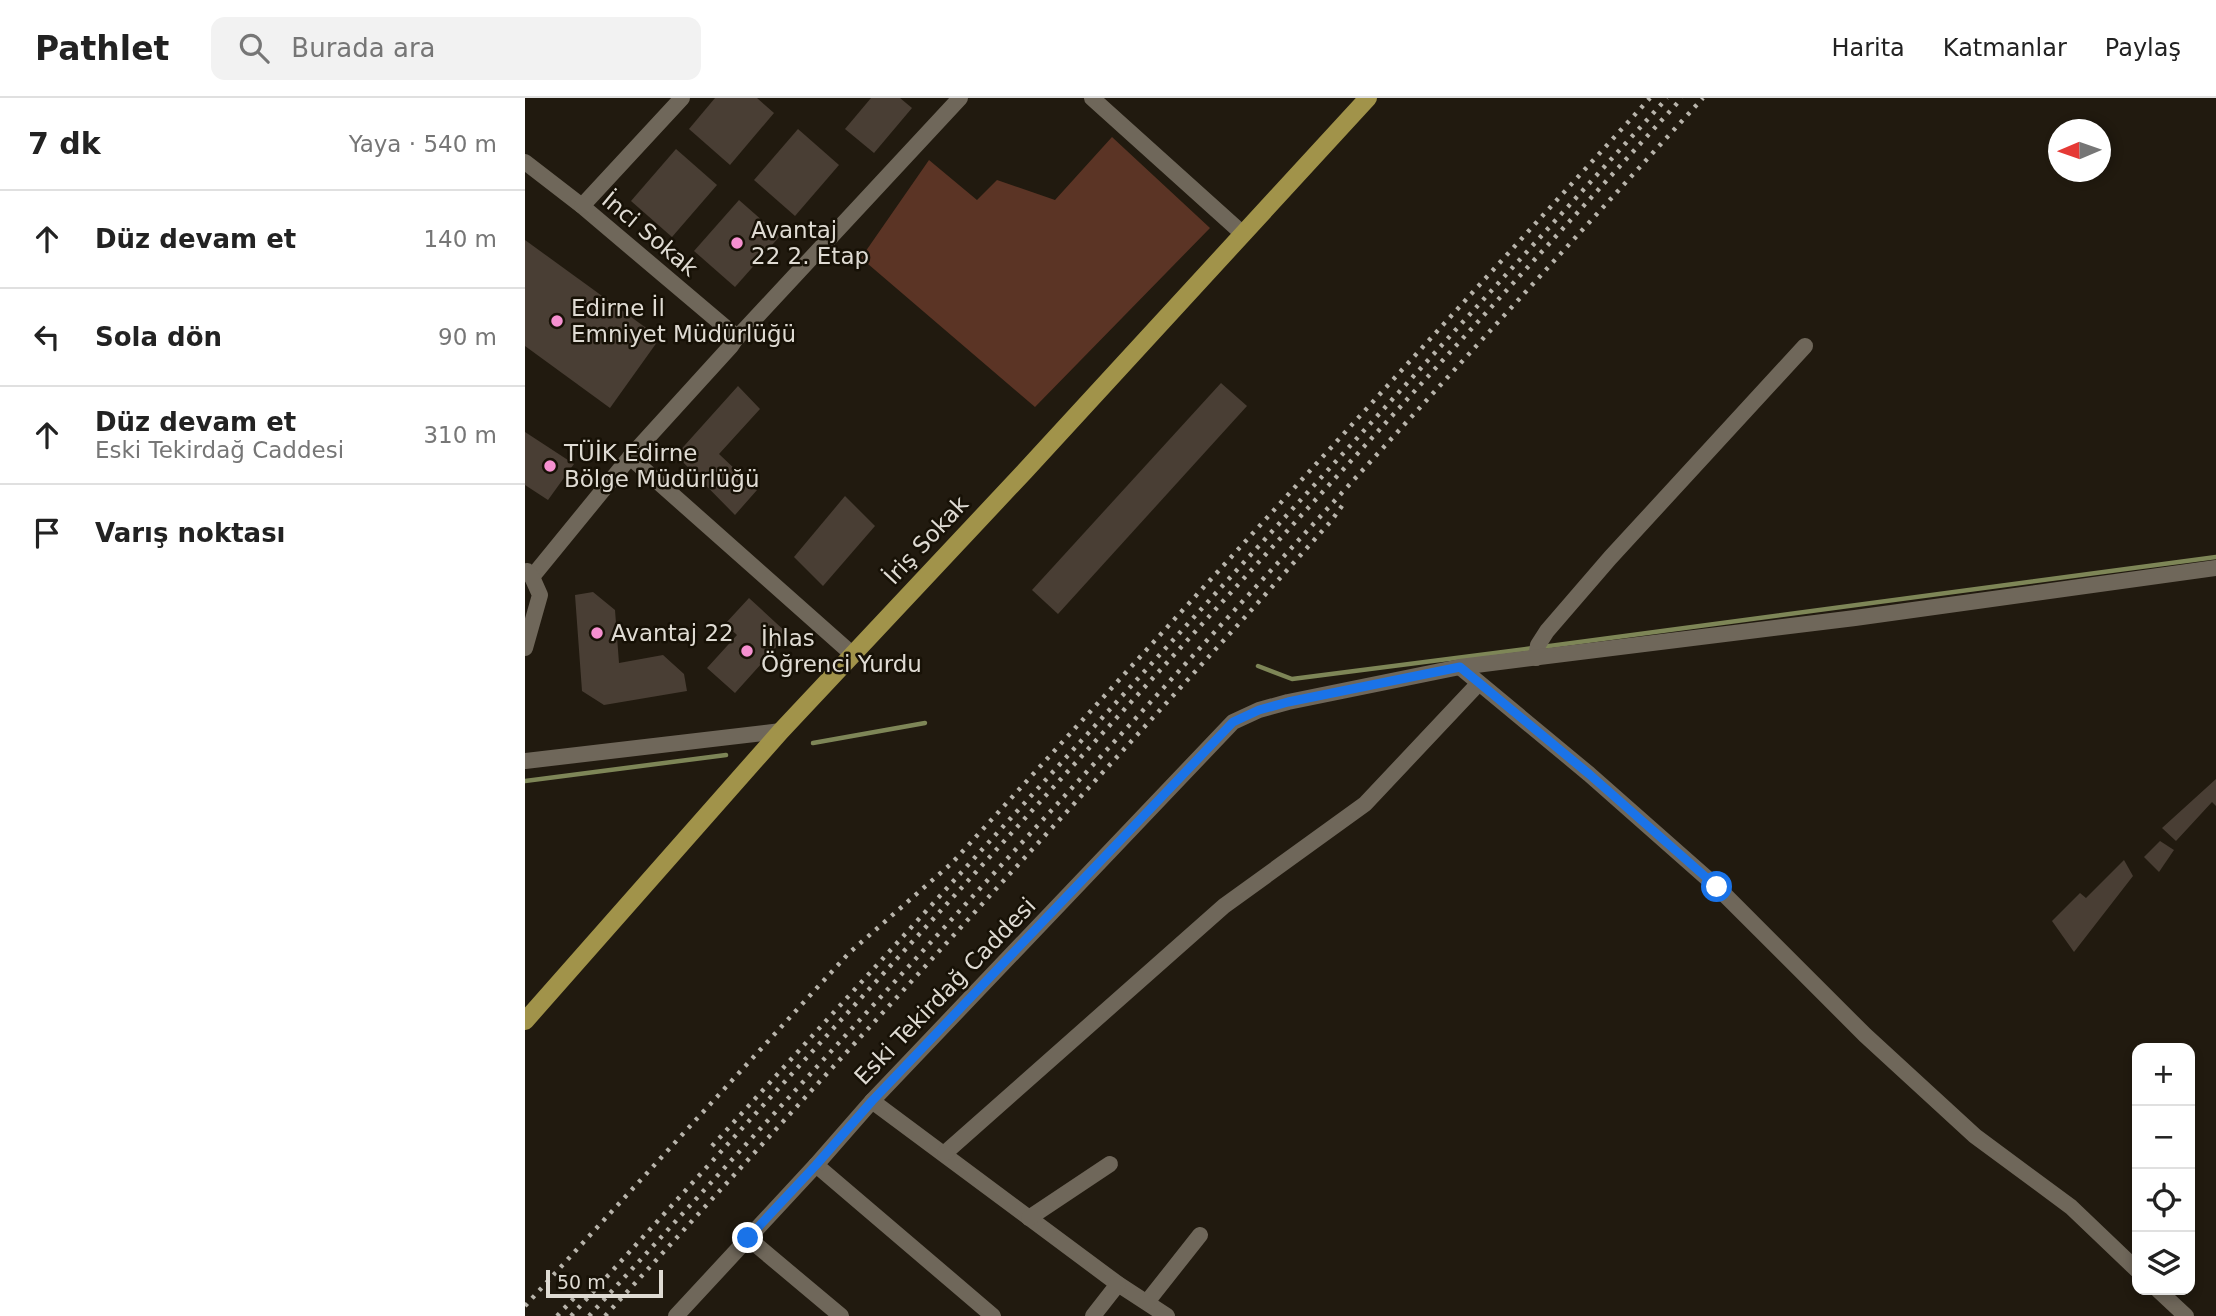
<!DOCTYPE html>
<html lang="tr">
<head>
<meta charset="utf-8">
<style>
  body { margin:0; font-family:"DejaVu Sans",sans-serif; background:#f2f2f2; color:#222 }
  .controls { position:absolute; right:21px; bottom:21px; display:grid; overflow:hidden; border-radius:14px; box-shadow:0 4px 10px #0003 }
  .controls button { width:63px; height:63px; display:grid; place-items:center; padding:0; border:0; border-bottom:2px solid #e0e0e0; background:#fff; color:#222; font:35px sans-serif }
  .compass { position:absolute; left:1523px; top:21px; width:63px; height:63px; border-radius:50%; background:#fff; box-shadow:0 4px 10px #0003; rotate:268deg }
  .scale { position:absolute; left:21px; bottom:18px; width:117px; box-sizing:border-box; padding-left:7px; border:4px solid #dfdbd3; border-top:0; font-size:19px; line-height:24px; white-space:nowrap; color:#dfdbd3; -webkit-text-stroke:5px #171106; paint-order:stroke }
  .stop { position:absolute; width:21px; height:21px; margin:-16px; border:5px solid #1a73e8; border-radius:50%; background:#fff }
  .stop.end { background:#1a73e8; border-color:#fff; box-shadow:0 2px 7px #0008 }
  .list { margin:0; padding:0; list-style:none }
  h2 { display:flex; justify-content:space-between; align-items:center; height:91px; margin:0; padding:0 28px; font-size:30px }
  h2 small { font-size:23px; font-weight:400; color:#767676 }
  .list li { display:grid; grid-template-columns:46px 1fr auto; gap:21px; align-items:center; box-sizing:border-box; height:98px; padding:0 28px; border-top:2px solid #e0e0e0 }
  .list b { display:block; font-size:26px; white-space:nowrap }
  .list p { margin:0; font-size:23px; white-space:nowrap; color:#767676 }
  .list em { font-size:23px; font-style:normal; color:#767676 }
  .icon { flex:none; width:38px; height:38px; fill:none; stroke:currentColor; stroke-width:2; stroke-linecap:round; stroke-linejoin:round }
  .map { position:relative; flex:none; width:1691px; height:1218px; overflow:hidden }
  header { display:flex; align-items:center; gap:42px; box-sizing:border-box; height:98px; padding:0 35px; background:#fff; border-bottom:2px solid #e0e0e0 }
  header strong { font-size:33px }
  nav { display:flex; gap:38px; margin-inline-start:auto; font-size:24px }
  .search { width:490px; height:63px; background:#f2f2f2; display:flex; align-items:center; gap:18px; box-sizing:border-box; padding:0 24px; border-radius:14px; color:#767676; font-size:26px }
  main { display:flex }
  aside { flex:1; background:#fff }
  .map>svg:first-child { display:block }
  .green { fill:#5b3425 }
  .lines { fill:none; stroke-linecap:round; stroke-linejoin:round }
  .stream { stroke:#7e8657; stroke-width:4.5 }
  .building { fill:#493e34 }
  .minor { stroke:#6f675a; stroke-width:16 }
  .major { stroke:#a1934a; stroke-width:18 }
  .rail { stroke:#b8b4ab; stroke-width:4.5; stroke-dasharray:3.5 7; stroke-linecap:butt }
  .route { stroke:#1a73e8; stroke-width:9 }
  .poi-dot { fill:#f690d0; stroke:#171106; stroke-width:2.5 }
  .labels { text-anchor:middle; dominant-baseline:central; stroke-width:5; stroke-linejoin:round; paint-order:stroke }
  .poi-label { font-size:23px; fill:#dfdbd3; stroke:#171106; text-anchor:start }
  .street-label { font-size:23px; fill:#dfdbd3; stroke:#171106 }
</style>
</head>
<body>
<header>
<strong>Pathlet</strong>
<div class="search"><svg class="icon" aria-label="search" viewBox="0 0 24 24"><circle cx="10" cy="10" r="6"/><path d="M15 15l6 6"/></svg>Burada ara</div>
<nav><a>Harita</a><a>Katmanlar</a><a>Paylaş</a></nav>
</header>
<main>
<aside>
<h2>7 dk<small>Yaya · 540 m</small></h2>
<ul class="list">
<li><svg class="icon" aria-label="ahead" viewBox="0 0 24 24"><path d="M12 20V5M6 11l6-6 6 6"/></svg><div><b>Düz devam et</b></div><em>140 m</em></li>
<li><svg class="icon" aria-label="left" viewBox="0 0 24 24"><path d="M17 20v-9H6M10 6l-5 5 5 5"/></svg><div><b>Sola dön</b></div><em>90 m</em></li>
<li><svg class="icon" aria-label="ahead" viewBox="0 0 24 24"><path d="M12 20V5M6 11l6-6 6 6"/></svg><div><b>Düz devam et</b><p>Eski Tekirdağ Caddesi</p></div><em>310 m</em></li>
<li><svg class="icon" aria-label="arrive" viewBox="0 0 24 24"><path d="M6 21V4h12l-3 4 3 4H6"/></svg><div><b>Varış noktası</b></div></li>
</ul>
</aside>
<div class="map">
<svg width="1691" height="1218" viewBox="0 0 1691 1218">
  <rect width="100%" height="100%" fill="#211a0f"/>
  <path class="green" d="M587 39 685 130 510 309 336 160 404 62 452 102 472 82 530 102Z"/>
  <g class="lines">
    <g class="stream">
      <path d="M1017 549 1691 459"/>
      <path d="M733 568 767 581 1008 550"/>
      <path d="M288 645 400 625"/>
      <path d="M0 683 201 657"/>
    </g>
  </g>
  <g class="building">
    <path d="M190 0H232L249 15 205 67 164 31Z"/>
    <path d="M346 0H375L387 10 349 55 320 31Z"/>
    <path d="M273 31 314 67 270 118 229 82Z"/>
    <path d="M151 51 192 87 147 139 106 103Z"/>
    <path d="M214 102 255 138 210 189 169 153Z"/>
    <path d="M0 142 135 240 85 310 0 248Z"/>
    <path d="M696 285 722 308 533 516 507 492Z"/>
    <path d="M213 288 235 311 194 356 232 392 210 417 151 357Z"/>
    <path d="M0 334 49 366 23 402 0 387Z"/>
    <path d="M320 398 350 428 298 488 269 459Z"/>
    <path d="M68 494 90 512 94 565 138 557 159 576 162 593 79 607 57 593 50 497Z"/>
    <path d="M224 500 263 536 210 595 182 570 212 537 200 526Z"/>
    <path d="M1691 681V708L1687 704 1651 743 1637 730Z"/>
    <path d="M1635 743 1649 752 1634 774 1619 759Z"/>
    <path d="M1599 762 1608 778 1549 854 1527 823 1555 795 1561 800Z"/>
  </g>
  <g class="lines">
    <g class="minor">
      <path d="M567 0 718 136"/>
      <path d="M0 64 57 108 206 234 210 242"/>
      <path d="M57 108 157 0"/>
      <path d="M105 359 327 556"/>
      <path d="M7 479 105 359 206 248 210 242 435 0"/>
      <path d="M0 550 15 497 7 479 2 473"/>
      <path d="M1011 560 1013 547 1022 533 1085 460 1280 248"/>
      <path d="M935 569 1064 676 1192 789 1340 937 1450 1038 1546 1109 1612 1172"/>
      <path d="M0 663 256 633"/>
      <path d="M347 1003 593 1186 642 1218"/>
      <path d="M420 1055 699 808 840 706 954 585"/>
      <path d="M291 1067 468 1218"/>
      <path d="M504 1120 585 1066"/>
      <path d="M223 1140 316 1218"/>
      <path d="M1633 1192 1661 1218"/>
      <path d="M622 1204 675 1137"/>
      <path d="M151 1218 291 1067 347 1003 708 624 734 612 763 604 935 569 1330 520 1691 470"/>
      <path d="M568 1218 593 1186"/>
    </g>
    <path class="major" d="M0 923 256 633 500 373 843 0"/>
    <g class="rail">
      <path d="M187 1048 1142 0"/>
      <path d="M0 1208 324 855 427 765 1125 0"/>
      <path d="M32 1218 51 1198"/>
      <path d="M46 1218 1157 0"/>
      <path d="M64 1218 1178 0"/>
      <path d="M80 1218 721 518 807 422 819 405"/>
    </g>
  </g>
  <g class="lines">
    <path class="route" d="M223 1140 291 1067 347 1003 708 624 734 612 763 604 935 569 1064 676 1192 789"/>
  </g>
  <g class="poi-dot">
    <circle cx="212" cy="145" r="7"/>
    <circle cx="32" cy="223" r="7"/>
    <circle cx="25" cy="368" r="7"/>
    <circle cx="72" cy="535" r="7"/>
    <circle cx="222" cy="553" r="7"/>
  </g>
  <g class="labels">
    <g class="poi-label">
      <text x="226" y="132">Avantaj<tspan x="226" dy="26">22 2. Etap</tspan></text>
      <text x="46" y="210">Edirne İl<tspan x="46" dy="26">Emniyet Müdürlüğü</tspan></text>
      <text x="39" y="355">TÜİK Edirne<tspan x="39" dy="26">Bölge Müdürlüğü</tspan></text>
      <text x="86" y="535">Avantaj 22</text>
      <text x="236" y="540">İhlas<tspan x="236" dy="26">Öğrenci Yurdu</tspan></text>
    </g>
    <g class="street-label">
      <text transform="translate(125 136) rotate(40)">İnci Sokak</text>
      <text transform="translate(401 442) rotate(-47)">İriş Sokak</text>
      <text transform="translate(420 893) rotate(-46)">Eski Tekirdağ Caddesi</text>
    </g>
  </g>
</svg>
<div class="controls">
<button>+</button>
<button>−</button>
<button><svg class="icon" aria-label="locate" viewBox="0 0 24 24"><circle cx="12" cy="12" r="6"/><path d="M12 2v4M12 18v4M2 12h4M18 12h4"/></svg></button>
<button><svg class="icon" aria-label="layers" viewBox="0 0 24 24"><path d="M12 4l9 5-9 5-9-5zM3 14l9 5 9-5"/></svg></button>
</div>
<svg class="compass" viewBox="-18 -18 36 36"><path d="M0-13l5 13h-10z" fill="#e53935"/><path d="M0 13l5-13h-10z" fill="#767676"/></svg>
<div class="scale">50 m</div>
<div class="stop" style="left:1192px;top:789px"></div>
<div class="stop end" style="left:223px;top:1140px"></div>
</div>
</main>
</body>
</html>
